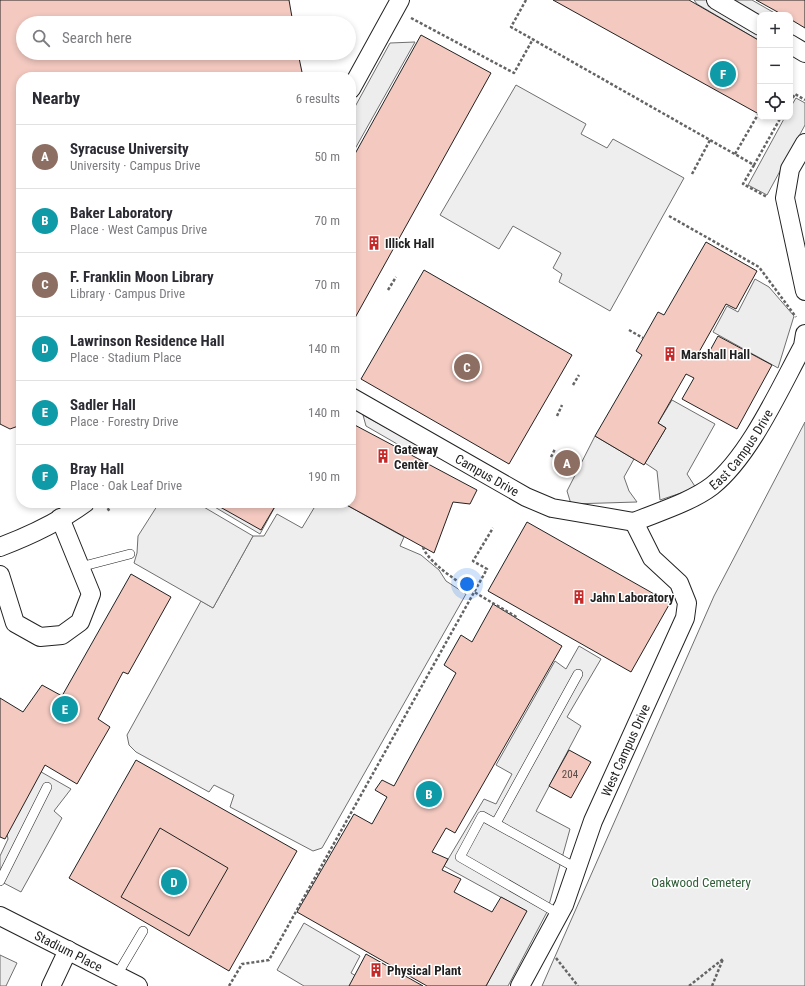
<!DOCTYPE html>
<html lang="en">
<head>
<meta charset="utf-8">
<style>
  body { margin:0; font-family:"Roboto Condensed",sans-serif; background:#f7f7f7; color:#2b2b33 }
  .controls { position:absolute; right:12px; top:12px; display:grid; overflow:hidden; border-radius:8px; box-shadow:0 2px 6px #0003 }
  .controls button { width:36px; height:36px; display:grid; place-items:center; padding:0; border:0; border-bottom:1px solid #e1e1e2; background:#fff; color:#2b2b33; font:20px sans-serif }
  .you { position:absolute; left:467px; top:584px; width:14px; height:14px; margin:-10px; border:3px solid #fff; border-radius:50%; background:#1a73e8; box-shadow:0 0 0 6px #1a73e833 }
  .badge { display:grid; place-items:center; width:26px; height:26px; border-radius:50%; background:#c62828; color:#fff; font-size:13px; font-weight:700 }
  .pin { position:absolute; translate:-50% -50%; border:2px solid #fff; box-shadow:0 1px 4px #0006 }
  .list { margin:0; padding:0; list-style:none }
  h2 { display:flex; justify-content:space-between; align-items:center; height:52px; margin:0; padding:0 16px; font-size:17px }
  h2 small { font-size:13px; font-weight:400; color:#7c7c81 }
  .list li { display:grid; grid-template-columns:26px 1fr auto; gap:12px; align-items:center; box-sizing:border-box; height:64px; padding:0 16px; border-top:1px solid #e1e1e2 }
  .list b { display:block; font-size:15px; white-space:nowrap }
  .list p { margin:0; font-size:13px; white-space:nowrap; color:#7c7c81 }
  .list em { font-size:13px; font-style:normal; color:#7c7c81 }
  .icon { flex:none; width:22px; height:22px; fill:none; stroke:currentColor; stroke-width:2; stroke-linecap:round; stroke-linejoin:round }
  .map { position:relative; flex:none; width:805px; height:986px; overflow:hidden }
  .search { position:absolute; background:#fff; box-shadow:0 2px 6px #0003; left:16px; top:16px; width:340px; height:44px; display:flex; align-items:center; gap:10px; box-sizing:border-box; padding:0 14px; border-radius:22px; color:#7c7c81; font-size:15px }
  .panel { position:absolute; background:#fff; box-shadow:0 2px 6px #0003; left:16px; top:72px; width:340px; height:436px; border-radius:16px }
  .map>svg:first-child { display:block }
  .green { fill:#eee; stroke:#6f6f6f }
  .parking { fill:#ededed; stroke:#6f6f6f }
  .building { fill:#f3c9c0; stroke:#222 }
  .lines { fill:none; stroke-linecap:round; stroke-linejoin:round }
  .lane-casing { stroke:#222; stroke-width:10 }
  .street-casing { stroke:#222; stroke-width:20 }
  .path { stroke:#646464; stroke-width:2.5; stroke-dasharray:3 2; stroke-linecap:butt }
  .lane { stroke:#fff; stroke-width:9 }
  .street { stroke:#fff; stroke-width:18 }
  .labels { text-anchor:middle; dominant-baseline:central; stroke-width:3; stroke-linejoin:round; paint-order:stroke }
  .number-label { font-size:11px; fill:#564c4a }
  .poi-label { font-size:13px; font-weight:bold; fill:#222; stroke:#fff; text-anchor:start }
  .street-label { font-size:13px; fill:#222; stroke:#fff }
  .park-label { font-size:13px; fill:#2f5e38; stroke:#fff }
</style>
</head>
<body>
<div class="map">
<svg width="805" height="986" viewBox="0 0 805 986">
  <rect width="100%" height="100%" fill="#fff"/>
  <g class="green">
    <path d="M516 85 586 124 581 134 607 148 613 139 684 178 610 311 559 282 562 274 553 268 561 253 513 226 499 249 440 215Z"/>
    <path d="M805 422V986H542L714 596Z"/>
    <path d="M317 503H343L404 537 400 546 421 555 439 570 446 581 466 594 322 848 313 851 230 807 234 795 214 785 209 792 136 752 129 745 127 735 201 601 213 608 253 536H264L277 514 302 528Z"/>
  </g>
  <g class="parking">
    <path d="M694 0H752L778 15H760V41L697 4Z"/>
    <path d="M415 42 351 156V114L390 43Z"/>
    <path d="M796 98 805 103V125L767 195 748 185 785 117H790V108Z"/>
    <path d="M755 279 769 287 794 316 778 368 713 332 727 306 738 312Z"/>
    <path d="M672 400 715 424 687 474 696 488 660 500 657 471 645 463 666 428 658 423Z"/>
    <path d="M363 415 423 448 411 452 366 426Z"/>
    <path d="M595 436 634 459 624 477 629 491 637 502 571 504 567 491Z"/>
    <path d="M159 503H197L253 536 213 608 134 563 137 553 138 536Z"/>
    <path d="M208 503H277L260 534Z"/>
    <path d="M579 646 601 659 567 717 581 726 536 811 570 829 547 912 508 986H486L526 911 444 866 484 799 496 804 512 774 496 765 555 661 566 669Z"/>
    <path d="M36 769 71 789 54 811 62 818 21 892 0 881V856L8 839 7 834Z"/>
    <path d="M304 923 360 956 351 973 363 980 359 986H304L277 970Z"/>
    <path d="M0 955 17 963 6 986H0Z"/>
  </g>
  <g class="building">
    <path d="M0 0H289L293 23H23V53H298L303 77H21V425L10 429 0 424Z"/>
    <path d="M553 0H689L760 41V107L757 113Z"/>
    <path d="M756 0H805V28L790 19V15H783Z"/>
    <path d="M421 35 491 73 351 325V161Z"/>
    <path d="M706 242 757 271 736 309 726 304 699 352 707 356 718 336 772 365 737 429 682 399 694 378 686 374 658 423 666 428 644 465 595 436 642 355 636 351 658 312 664 315Z"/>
    <path d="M424 270 572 355 509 464 361 379Z"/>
    <path d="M351 423 477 490 470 504 453 502 434 553 343 503H351Z"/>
    <path d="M213 503H277L261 530Z"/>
    <path d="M527 522 670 603 631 672 488 591Z"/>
    <path d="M131 574 171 597 128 674 123 672 98 719 110 727 77 784 45 765 5 839 0 837V698L23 712 42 685 62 696Z"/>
    <path d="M493 604 562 646 455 833 446 828 432 852 448 859 442 870 461 879 454 892 492 912 501 897 527 911 486 986H427L297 912 354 814 372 824 387 797 375 790 382 780 394 786 456 673 444 665 461 635 472 642Z"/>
    <path d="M569 750 591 762 571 798 549 786Z"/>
    <path d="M136 760 297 851 229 971 69 878Z"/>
    <path d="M160 828 228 868 189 936 121 897Z"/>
    <path d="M366 954 423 986H349Z"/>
  </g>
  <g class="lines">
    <defs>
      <g id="lane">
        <path d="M80 567 130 554"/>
        <path d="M496 823 578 674"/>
        <path d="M0 881 47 787"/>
        <path d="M559 914 460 857 482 816 576 868"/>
        <path d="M117 975 143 931"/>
      </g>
      <g id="street">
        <path d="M716 0 760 26"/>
        <path d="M790 44 805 53"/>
        <path d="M351 89 400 0"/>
        <path d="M805 143 790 169 785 198 805 291"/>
        <path id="s1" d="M351 397 526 497 552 508 634 522"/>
        <path id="s2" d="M634 522C658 512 691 502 712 486 750 456 780 388 803 346L805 334"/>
        <path d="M0 547C29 536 59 522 85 503"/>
        <path d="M0 575 15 623 40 637 62 635 80 622 91 594 60 518"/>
        <path id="s3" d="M0 916 138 986"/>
        <path d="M51 986 68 950"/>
        <path id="s4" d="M520 986 564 905 593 821 685 618 687 603 679 583 652 558 634 522"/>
      </g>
    </defs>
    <use href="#lane" class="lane-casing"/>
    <use href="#street" class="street-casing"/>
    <g class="path">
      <path d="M526 0 511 27 754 165 781 117"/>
      <path d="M411 18 514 73 533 39"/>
      <path d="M790 102 795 94 805 100"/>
      <path d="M735 154 760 111"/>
      <path d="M754 165 743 184 767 197"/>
      <path d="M692 174 710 140"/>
      <path d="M669 216 759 267 796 317"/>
      <path d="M388 290 396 277"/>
      <path d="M629 330 643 338"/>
      <path d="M573 385 579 375"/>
      <path d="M557 416 562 405"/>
      <path d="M551 457 555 449"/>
      <path d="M105 504 110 512"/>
      <path d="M423 547C431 571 496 604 518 618"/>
      <path d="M556 958 578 986"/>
      <path d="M229 986 242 964 269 960 487 569 473 561 493 528"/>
      <path d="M689 986 723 959"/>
      <path d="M712 986 723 959"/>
    </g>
    <use href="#lane" class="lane"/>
    <use href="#street" class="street"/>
  </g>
  <defs>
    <symbol id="building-bare" viewBox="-9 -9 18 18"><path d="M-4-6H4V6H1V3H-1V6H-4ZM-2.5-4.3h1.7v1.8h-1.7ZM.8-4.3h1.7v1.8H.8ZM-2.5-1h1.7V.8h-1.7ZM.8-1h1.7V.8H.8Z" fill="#c62828" stroke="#fff" stroke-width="2.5" paint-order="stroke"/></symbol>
  </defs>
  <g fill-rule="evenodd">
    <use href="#building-bare" x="364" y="233" width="20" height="20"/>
    <use href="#building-bare" x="660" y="344" width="20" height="20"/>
    <use href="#building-bare" x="373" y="446" width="20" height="20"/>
    <use href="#building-bare" x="569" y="587" width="20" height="20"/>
    <use href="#building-bare" x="366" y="960" width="20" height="20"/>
  </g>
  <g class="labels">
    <g class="number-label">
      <text x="570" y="774">204</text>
    </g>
    <g class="poi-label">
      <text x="385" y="243">Illick Hall</text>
      <text x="681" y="354">Marshall Hall</text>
      <text x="394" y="449">Gateway<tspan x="394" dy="15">Center</tspan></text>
      <text x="590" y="597">Jahn Laboratory</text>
      <text x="387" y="970">Physical Plant</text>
    </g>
    <g class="street-label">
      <text stroke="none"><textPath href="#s2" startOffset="133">East Campus Drive</textPath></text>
      <text stroke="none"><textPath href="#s1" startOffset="157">Campus Drive</textPath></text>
      <text stroke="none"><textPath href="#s4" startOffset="259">West Campus Drive</textPath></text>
      <text stroke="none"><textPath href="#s3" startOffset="77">Stadium Place</textPath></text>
    </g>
    <g class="park-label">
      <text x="701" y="882">Oakwood Cemetery</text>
    </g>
  </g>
</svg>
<div class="controls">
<button>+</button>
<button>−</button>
<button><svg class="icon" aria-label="locate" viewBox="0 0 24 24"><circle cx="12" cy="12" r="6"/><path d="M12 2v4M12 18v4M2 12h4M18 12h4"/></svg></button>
</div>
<div class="you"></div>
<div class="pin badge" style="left:567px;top:463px;background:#8d6e63">A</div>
<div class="pin badge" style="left:429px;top:794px;background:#0f9aa8">B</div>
<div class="pin badge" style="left:467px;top:367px;background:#8d6e63">C</div>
<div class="pin badge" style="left:174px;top:882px;background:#0f9aa8">D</div>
<div class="pin badge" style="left:65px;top:709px;background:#0f9aa8">E</div>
<div class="pin badge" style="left:723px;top:74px;background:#0f9aa8">F</div>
<div class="search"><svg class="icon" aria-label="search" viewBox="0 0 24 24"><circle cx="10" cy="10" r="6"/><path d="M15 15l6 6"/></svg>Search here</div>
<section class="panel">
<h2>Nearby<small>6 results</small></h2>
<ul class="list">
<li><span class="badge" style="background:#8d6e63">A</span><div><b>Syracuse University</b><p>University · Campus Drive</p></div><em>50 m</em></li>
<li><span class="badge" style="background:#0f9aa8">B</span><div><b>Baker Laboratory</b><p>Place · West Campus Drive</p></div><em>70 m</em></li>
<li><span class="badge" style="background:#8d6e63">C</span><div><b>F. Franklin Moon Library</b><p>Library · Campus Drive</p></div><em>70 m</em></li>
<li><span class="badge" style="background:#0f9aa8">D</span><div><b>Lawrinson Residence Hall</b><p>Place · Stadium Place</p></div><em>140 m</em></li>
<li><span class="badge" style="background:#0f9aa8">E</span><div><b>Sadler Hall</b><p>Place · Forestry Drive</p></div><em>140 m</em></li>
<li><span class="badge" style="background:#0f9aa8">F</span><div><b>Bray Hall</b><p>Place · Oak Leaf Drive</p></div><em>190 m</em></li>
</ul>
</section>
</div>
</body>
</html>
